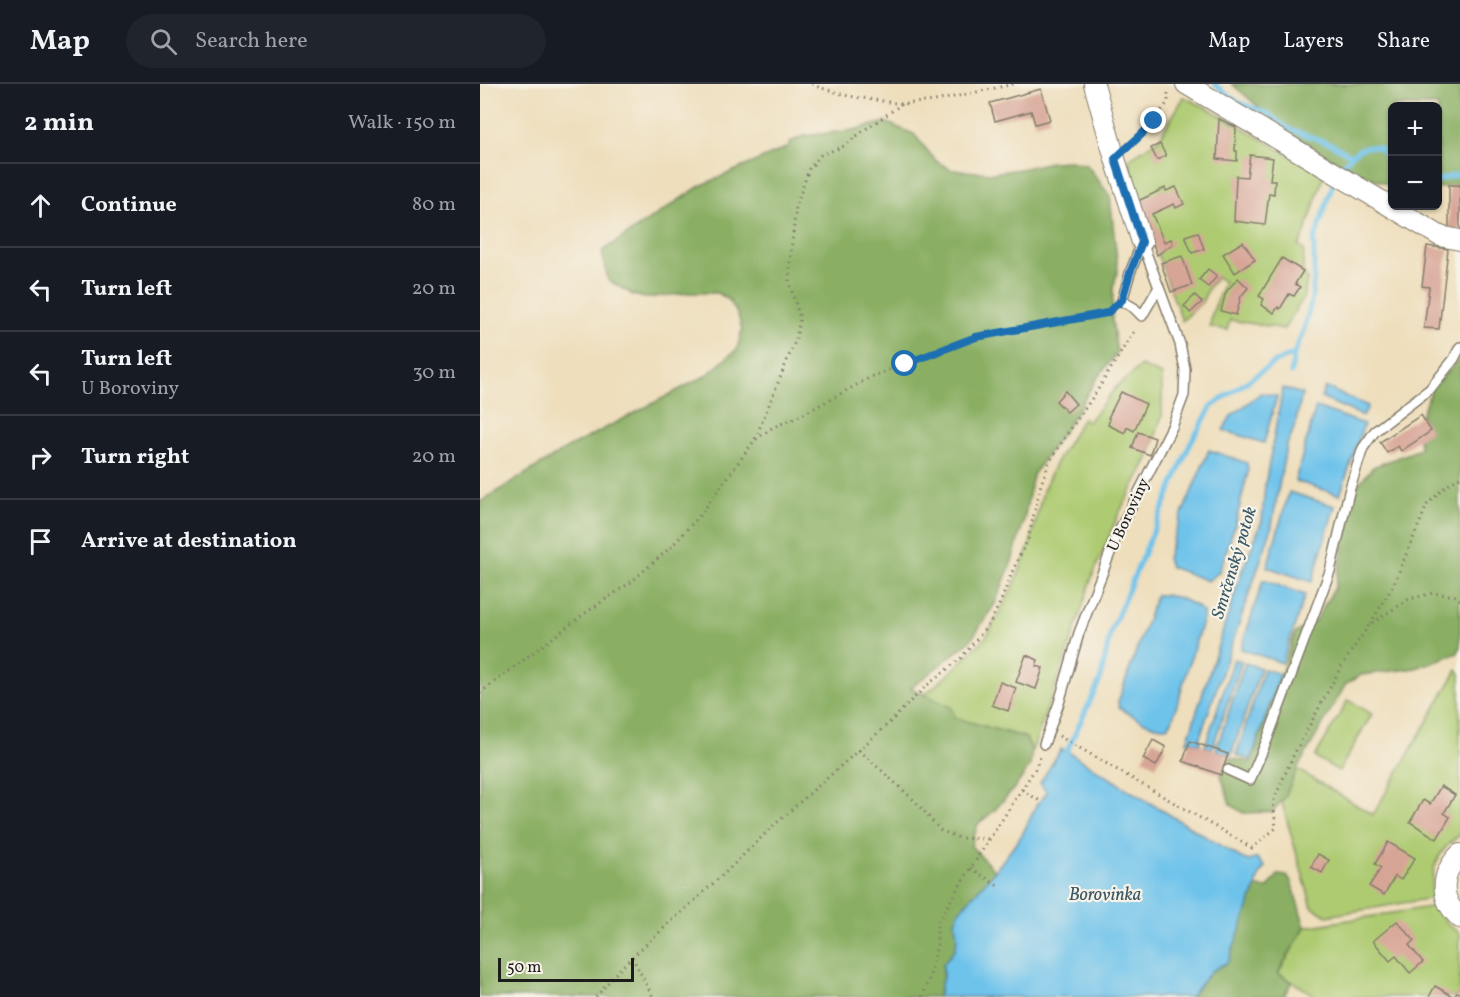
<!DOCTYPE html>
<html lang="en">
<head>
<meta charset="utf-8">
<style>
  body { margin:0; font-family:Vollkorn,serif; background:#20242c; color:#f1f3f6 }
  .controls { position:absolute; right:18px; top:18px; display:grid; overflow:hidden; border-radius:9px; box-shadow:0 2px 4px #0004 }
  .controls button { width:54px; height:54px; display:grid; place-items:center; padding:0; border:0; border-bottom:2px solid #363941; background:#171b24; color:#f1f3f6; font:30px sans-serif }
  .scale { position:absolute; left:18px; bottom:15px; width:136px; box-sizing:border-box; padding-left:6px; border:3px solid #1c1c1c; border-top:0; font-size:16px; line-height:21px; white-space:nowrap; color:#1c1c1c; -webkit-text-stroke:4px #f7f3e8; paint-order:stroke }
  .stop { position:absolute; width:18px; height:18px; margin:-14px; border:4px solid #1f6fb2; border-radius:50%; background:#fff }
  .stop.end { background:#1f6fb2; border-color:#fff; box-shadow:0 2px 6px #0008 }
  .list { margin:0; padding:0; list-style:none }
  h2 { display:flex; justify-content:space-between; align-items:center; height:78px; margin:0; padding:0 24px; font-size:26px }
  h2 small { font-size:20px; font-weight:400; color:#9ea1a6 }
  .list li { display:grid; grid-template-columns:39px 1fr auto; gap:18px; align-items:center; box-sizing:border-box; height:84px; padding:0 24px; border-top:2px solid #363941 }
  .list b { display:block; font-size:22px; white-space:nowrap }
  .list p { margin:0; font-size:20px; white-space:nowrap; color:#9ea1a6 }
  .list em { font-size:20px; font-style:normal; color:#9ea1a6 }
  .icon { flex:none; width:33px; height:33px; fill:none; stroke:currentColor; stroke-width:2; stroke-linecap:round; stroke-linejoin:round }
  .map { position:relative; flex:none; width:980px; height:913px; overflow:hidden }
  header { display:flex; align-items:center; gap:36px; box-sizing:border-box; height:84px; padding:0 30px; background:#171b24; border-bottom:2px solid #363941 }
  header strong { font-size:28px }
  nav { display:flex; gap:33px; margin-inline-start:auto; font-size:21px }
  .search { width:420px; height:54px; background:#20242c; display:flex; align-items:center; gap:15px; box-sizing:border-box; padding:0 21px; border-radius:33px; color:#9ea1a6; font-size:22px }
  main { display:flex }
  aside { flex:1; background:#171b24 }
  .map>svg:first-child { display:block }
  .green { fill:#aecb72; stroke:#657447; stroke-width:1.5 }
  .forest { fill:#8aaf64; stroke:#536640; stroke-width:1.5 }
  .water { fill:#6ec3eb; stroke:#457084; stroke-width:1.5 }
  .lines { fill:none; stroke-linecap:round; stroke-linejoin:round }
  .stream { stroke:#6ec3eb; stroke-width:5 }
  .building { fill:#d7a596 }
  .lane-casing { stroke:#857d6c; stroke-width:12 }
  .street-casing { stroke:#857d6c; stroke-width:22 }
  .path { stroke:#857d6c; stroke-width:3; stroke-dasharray:1.5 4.5; stroke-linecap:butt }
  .lane { stroke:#fff; stroke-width:9 }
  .street { stroke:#fff; stroke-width:20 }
  .route { stroke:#1f6fb2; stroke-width:8 }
  .labels { text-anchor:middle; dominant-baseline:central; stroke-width:4.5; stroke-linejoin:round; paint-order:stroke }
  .street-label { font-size:16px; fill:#1c1c1c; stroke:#f7f3e8 }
  .water-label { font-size:18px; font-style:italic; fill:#395664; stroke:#f7f3e8 }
</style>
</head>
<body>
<header>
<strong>Map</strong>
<div class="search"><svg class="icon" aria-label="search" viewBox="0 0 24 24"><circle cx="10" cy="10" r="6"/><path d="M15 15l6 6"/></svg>Search here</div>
<nav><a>Map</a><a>Layers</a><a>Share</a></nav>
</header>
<main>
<aside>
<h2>2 min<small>Walk · 150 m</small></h2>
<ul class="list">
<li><svg class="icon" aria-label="ahead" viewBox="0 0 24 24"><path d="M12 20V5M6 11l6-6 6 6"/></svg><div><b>Continue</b></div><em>80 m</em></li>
<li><svg class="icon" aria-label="left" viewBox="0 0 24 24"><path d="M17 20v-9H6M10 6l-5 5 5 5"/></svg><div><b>Turn left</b></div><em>20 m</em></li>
<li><svg class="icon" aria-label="left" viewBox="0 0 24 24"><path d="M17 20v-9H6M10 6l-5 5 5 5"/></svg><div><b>Turn left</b><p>U Boroviny</p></div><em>30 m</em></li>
<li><svg class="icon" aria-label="right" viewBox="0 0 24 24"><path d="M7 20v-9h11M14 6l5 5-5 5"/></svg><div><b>Turn right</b></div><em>20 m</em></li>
<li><svg class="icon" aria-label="arrive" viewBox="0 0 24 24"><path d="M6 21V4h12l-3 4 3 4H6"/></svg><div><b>Arrive at destination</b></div></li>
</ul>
</aside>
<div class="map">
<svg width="980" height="913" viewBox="0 0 980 913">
  <rect width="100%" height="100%" fill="#f7f3e8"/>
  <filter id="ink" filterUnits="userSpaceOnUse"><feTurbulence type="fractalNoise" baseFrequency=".0167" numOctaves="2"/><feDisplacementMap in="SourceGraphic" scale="12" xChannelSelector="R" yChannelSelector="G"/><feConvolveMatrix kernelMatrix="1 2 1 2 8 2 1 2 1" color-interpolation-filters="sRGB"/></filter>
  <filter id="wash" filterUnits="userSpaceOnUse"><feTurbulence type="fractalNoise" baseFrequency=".008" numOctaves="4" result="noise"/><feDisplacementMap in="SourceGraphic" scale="24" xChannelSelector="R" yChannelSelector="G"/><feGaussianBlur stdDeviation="1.35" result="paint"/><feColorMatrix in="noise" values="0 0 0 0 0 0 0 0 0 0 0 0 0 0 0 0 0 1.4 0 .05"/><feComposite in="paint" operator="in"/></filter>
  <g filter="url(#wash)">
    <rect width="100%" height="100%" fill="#eedebc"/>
    <g class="green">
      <path d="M704 13 733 27 844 91 825 149 819 162 824 166 823 187 827 196 823 215 804 245 750 236 747 246 730 243 732 230 744 198 737 193 729 203 722 218 702 237 658 117 649 75 679 55Z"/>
      <path d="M661 282 682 291V332L670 371 639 429 612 493 591 558 552 667 546 654 475 634 444 611 469 590 506 553 534 501 550 460 563 407 575 380 603 334 608 338 636 303Z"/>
      <path d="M977 586 980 589V751C957 766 949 787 953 814L847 832 832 823 802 719 817 685 893 731Z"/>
      <path d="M868 616 892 630 859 687 835 673Z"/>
      <path d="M956 822C961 834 969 843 980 849V913H837L798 889 825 843Z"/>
    </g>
    <g class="forest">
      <path d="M752 0H980V101L958 104V22H912V102L868 85 806 47Z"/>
      <path d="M405 38 434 50 456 77 472 86 512 89 540 85 571 78 590 77 607 81 630 112 638 186 633 204 632 236 637 269 615 297 594 332 553 391 544 436 532 477 515 520 491 556 431 604 471 623 475 634 546 654 552 667 550 682 536 702 515 726 498 740 491 762 515 787 479 827 475 838 477 855 475 865 463 881V893L458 913H0V418L84 366 227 291 257 265 262 246 258 231 249 216 238 209H208L165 214 153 211 128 196 122 167 220 102 308 63 310 58 324 52 373 46Z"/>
      <path d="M979 275 980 276V563L978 569 936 584 881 591 866 600 817 685 805 713 792 728 763 729 750 720 741 691 750 674 771 678 815 549 835 537 855 503 875 404 893 383 940 365 939 354 950 347 941 331 952 304Z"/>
      <path d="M798 791 807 792 811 797 825 843 798 889 812 898 803 913H710L731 887 748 878 776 803 788 804Z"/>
    </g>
    <g class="water">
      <path d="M845 303 888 322 883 332 841 314Z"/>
      <path d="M803 304 822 310 815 342 806 363 791 446 720 653V660L710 657 709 658H707L762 487 782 437 785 401Z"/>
      <path d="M781 309 797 312 784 359 743 346 751 332Z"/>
      <path d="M836 323 884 340 860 411 815 397Z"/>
      <path d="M729 366 767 379 768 388 755 441 739 488 728 497 690 483 687 474 700 435Z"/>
      <path d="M809 408 855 422 832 498 787 483Z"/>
      <path d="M783 496 825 511 802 579 761 565Z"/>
      <path d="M676 511C693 510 711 517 723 528V534L692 637 687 643C670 644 654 632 639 624L638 618Z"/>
      <path d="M754 575 762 577 732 665 725 662Z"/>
      <path d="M765 579 781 584 751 671 736 666Z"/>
      <path d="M784 585 800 590 771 676 756 671Z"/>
      <path d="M581 665 587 667 647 705 761 774 769 777 777 774 785 783 779 791 776 803 748 878 731 887 710 913H458L463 893V881L475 865 477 855 475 838 479 827 515 787 542 751 557 720 567 709 560 699Z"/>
    </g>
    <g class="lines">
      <g class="stream">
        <path d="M735 0 746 10 758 18 788 30 809 45 851 60 870 71"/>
        <path d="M859 86C870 72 881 57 901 65L912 84"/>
        <path d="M958 96 980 90"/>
        <path d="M811 289 814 270 824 245 831 219 834 195V157L855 94"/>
        <path d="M587 667 620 596 631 547 711 358 732 322 795 278 814 270"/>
      </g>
    </g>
    <g id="blocks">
      <g class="building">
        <path d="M561 5 570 36 555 40 551 27 515 37 510 19Z"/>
        <path d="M739 35 756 43 755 67H757V77L737 75Z"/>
        <path d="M680 60 686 72 677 76 671 64Z"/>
        <path d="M770 71 793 74 790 96H795L794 110 789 109 785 141 754 137 756 92 767 93Z"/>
        <rect x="969" y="101" width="11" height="46"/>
        <path d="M696 103 704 120 696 124 694 120 672 130 684 158 691 155 693 160 677 171 658 117 685 104 686 107Z"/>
        <path d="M718 148 724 165 712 169 705 152Z"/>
        <path d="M763 158 775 176 755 189 743 170Z"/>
        <path d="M947 162 968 165 959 245 944 244 949 203 942 202Z"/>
        <path d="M702 172 712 201 691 208 681 179Z"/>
        <path d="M802 174 823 187 815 200 820 203 814 212 809 210 800 225 798 223 794 229 781 221 784 215 779 212Z"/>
        <path d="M728 185 737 192 728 203 719 196Z"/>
        <path d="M758 194 768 204 761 212 756 231 741 227 746 208Z"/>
        <path d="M715 211 722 218 710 229 704 222Z"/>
        <path d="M585 307 596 320 587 328 576 317Z"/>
        <path d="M641 308 666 320 654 347 647 343 645 349 628 341 630 335 628 334Z"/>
        <path d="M941 331 951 347 921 367 918 362 907 369 900 358Z"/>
        <path d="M658 348 675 354 670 371 652 364Z"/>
        <path d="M546 571 558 576 556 582 563 584 556 605 536 598Z"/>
        <path d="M520 598 536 604 528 627 512 621Z"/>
        <path d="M673 656 686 663 676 682 663 675Z"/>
        <path d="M710 657 748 670 741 691 703 677Z"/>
        <path d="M961 702 975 711 964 729 970 733 957 755 930 738 943 716 950 720Z"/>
        <path d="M908 758 935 774 921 796 915 792 904 811 889 802 901 784 895 780Z"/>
        <path d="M838 770 849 776 842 789 831 783Z"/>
        <path d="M917 837 934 856 929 861 943 878 930 889 916 872 910 877 893 857Z"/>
        <path d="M955 902 974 913 977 908 980 909V913H949Z"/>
      </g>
    </g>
  </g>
  <g filter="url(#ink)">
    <use href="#blocks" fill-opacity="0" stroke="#857d6c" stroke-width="1.5"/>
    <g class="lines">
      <defs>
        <g id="lane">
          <path d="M662 158 650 189 642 217 654 224 662 232 679 203"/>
          <path d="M564 660 579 619 599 549 637 451 692 343 704 311 705 285 700 260 662 158"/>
          <path d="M748 686 770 696 787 656 850 487 870 404 883 364 895 347 950 305 974 275 980 263"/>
        </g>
        <g id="street">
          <path d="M614 0 635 75 662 158"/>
          <path d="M706 0 960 152 980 156"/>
          <path d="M980 770C960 790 959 815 980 834"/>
        </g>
      </defs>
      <use href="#lane" class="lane-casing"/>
      <use href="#street" class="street-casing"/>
      <g class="path">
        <path d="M332 0 335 2 368 12 422 20 455 17 534 0"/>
        <path d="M649 61 662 52 688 18V5"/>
        <path d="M275 355 316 255 320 234 309 198 311 167 316 122 329 85 341 71 364 62 383 47 422 20"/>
        <path d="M890 540 913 502 947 421 966 402 980 393"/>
        <path d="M0 609 104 530 151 498 191 463 221 430 274 357 293 343 316 334 393 292 496 253 627 229 632 225"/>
        <path d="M579 652 772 764 796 744 793 718 812 674 861 583 889 541 929 515 953 509 975 512 980 516"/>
        <path d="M379 666 436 718 460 746 479 754 509 755"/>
        <path d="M542 706 560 717"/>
        <path d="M491 784 518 802"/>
        <path d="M152 873 173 913"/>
        <path d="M116 913 133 892 152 873 247 787 292 743 408 640 445 603 481 574 510 539 521 517 532 488 548 455 561 400 569 379 587 350 615 310 656 244"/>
        <path d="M442 913 449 896 457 861V839L483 796 555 685 561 671"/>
      </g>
      <use href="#lane" class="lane"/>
      <use href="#street" class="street"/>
    </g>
  </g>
  <g class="lines" filter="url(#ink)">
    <path class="route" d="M425 280 496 253 627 229 642 216 650 189 662 158 635 75C648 62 662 52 674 37"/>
  </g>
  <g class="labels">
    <g class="street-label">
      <text transform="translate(649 431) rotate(-65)">U Boroviny</text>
    </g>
    <g class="water-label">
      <text transform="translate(755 479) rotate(-73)">Smrčenský potok</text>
      <text x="625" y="811">Borovinka</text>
    </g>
  </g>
</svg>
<div class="controls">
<button>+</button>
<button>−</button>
</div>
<div class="scale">50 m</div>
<div class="stop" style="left:425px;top:280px"></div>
<div class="stop end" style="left:674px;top:37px"></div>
</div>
</main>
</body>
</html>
